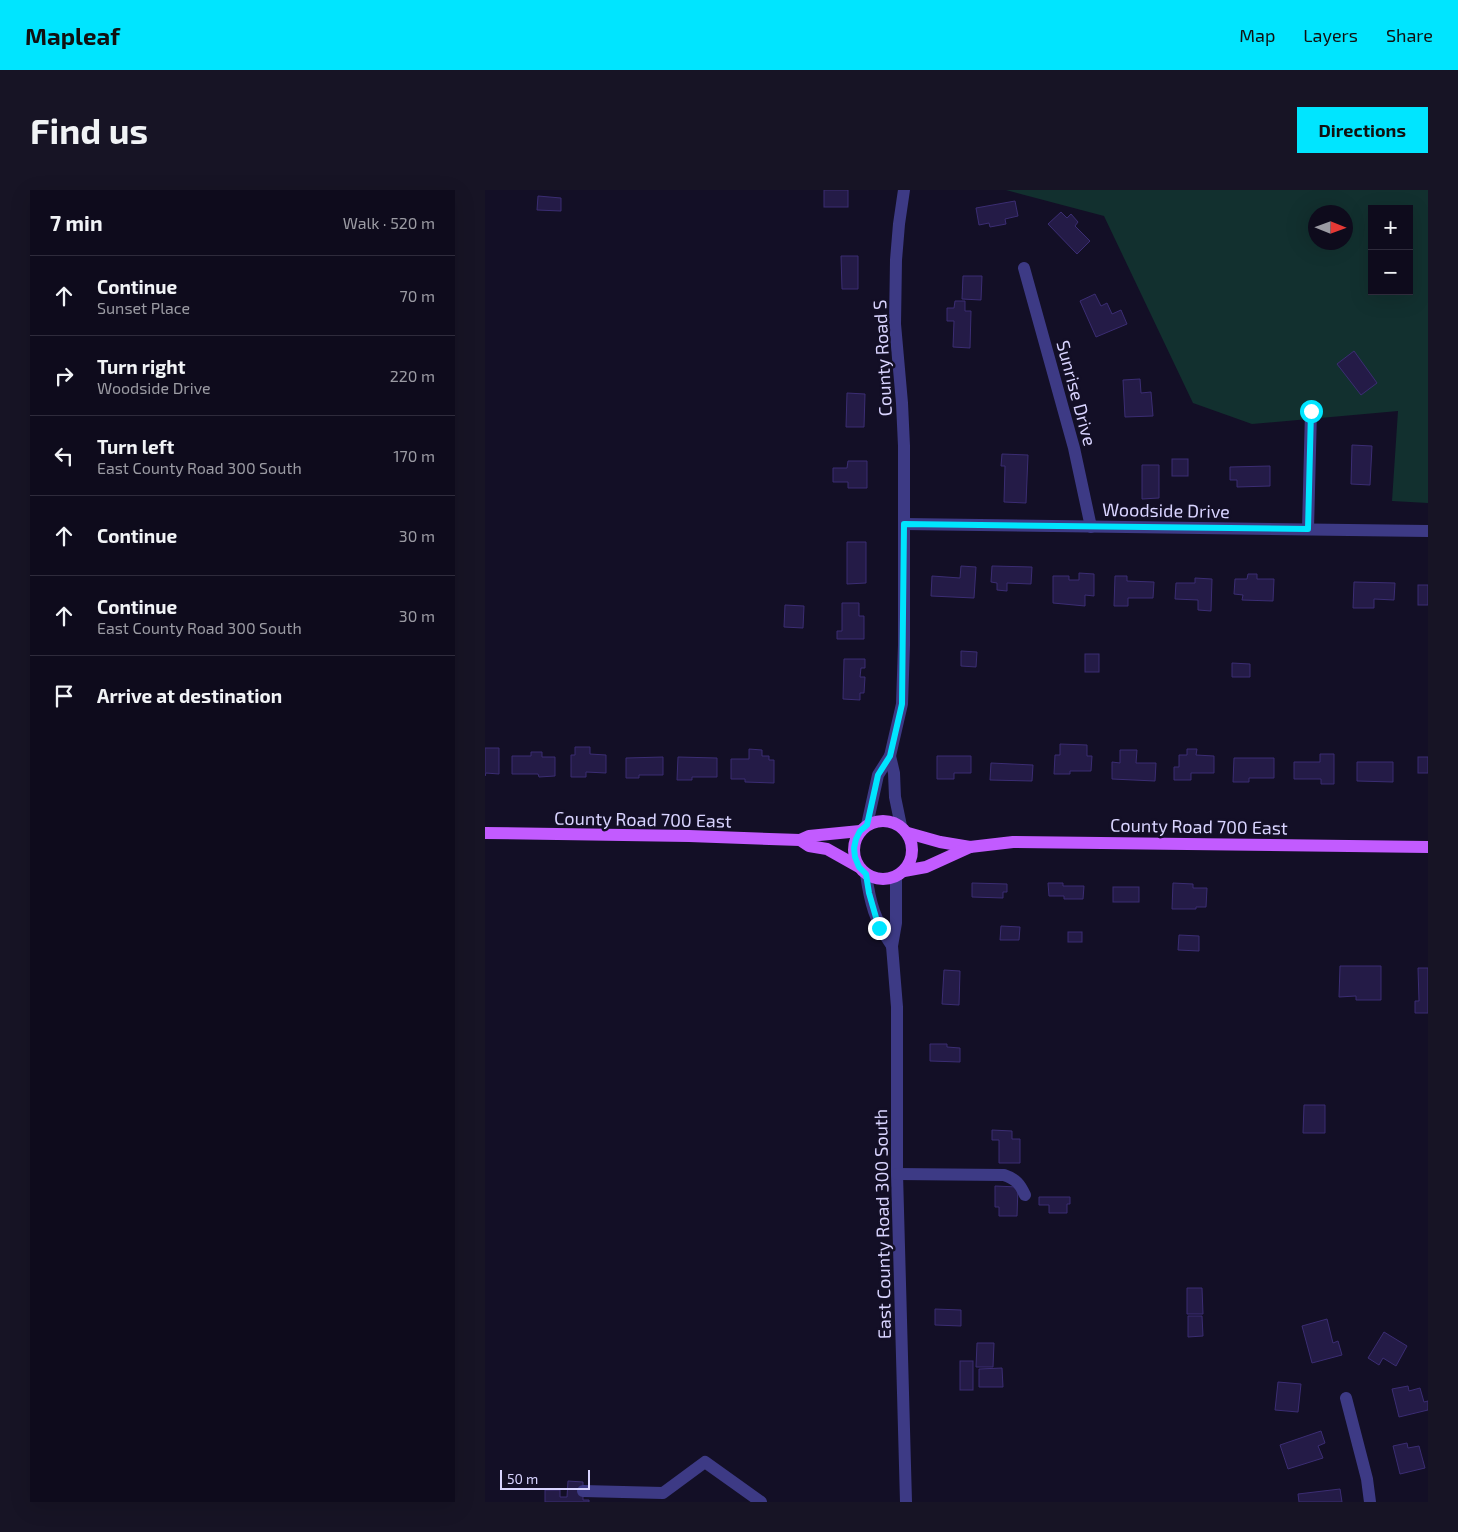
<!DOCTYPE html>
<html lang="en">
<head>
<meta charset="utf-8">
<style>
  body { margin:0; font-family:"Exo 2",sans-serif; background:#171425; color:#f1f3f6 }
  .controls { position:absolute; right:15px; top:15px; display:grid; overflow:hidden; border-radius:0px; box-shadow:0 5px 20px #0002 }
  .controls button { width:45px; height:45px; display:grid; place-items:center; padding:0; border:0; border-bottom:1px solid #2e2b3b; background:#0e0b1c; color:#f1f3f6; font:25px sans-serif }
  .compass { position:absolute; left:823px; top:15px; width:45px; height:45px; border-radius:50%; background:#0e0b1c; box-shadow:0 5px 20px #0002; rotate:91deg }
  .scale { position:absolute; left:15px; bottom:12px; width:90px; box-sizing:border-box; padding-left:5px; border:2px solid #d9d4ff; border-top:0; font-size:14px; line-height:18px; white-space:nowrap; color:#d9d4ff; -webkit-text-stroke:4px #130f26; paint-order:stroke }
  .stop { position:absolute; width:15px; height:15px; margin:-11px; border:4px solid #00e5ff; border-radius:50%; background:#fff }
  .stop.end { background:#00e5ff; border-color:#fff; box-shadow:0 1px 5px #0008 }
  .list { margin:0; padding:0; list-style:none }
  h2 { display:flex; justify-content:space-between; align-items:center; height:65px; margin:0; padding:0 20px; font-size:21px }
  h2 small { font-size:16px; font-weight:400; color:#9b9ba3 }
  .list li { display:grid; grid-template-columns:32px 1fr auto; gap:15px; align-items:center; box-sizing:border-box; height:80px; padding:0 20px; border-top:1px solid #2e2b3b }
  .list b { display:block; font-size:19px; white-space:nowrap }
  .list p { margin:0; font-size:16px; white-space:nowrap; color:#9b9ba3 }
  .list em { font-size:16px; font-style:normal; color:#9b9ba3 }
  .icon { flex:none; width:28px; height:28px; fill:none; stroke:currentColor; stroke-width:2; stroke-linecap:round; stroke-linejoin:round }
  .map { position:relative; flex:none; width:943px; height:1312px; overflow:hidden; border-radius:0px }
  header { display:flex; align-items:center; gap:30px; box-sizing:border-box; height:70px; padding:0 25px; background:#00e5ff; color:#111 }
  header strong { font-size:24px }
  nav { display:flex; gap:28px; margin-inline-start:auto; font-size:18px }
  .intro { display:flex; align-items:center; justify-content:space-between; box-sizing:border-box; height:120px; padding:0 30px }
  h1 { margin:0; font-size:35px }
  .button { padding:12px 22px; border-radius:0px; background:#00e5ff; color:#111; font-size:18px; font-weight:700 }
  main { display:flex; gap:30px; padding:0 30px }
  aside { flex:1; background:#0e0b1c; border-radius:0px; box-shadow:0 5px 20px #0002 }
  .map>svg:first-child { display:block }
  .green { fill:#12302f; fill-rule:evenodd }
  .building { fill:#241b47; stroke:#3b2d73 }
  .lines { fill:none; stroke-linecap:round; stroke-linejoin:round }
  .minor { stroke:#3d3a85; stroke-width:12 }
  .major { stroke:#c25bff; stroke-width:12 }
  .route { stroke:#00e5ff; stroke-width:6 }
  .labels { text-anchor:middle; dominant-baseline:central; stroke-width:5; stroke-linejoin:round; paint-order:stroke }
  .street-label { font-size:18px; fill:#d9d4ff; stroke:#130f26 }
</style>
</head>
<body>
<header>
<strong>Mapleaf</strong>
<nav><a>Map</a><a>Layers</a><a>Share</a></nav>
</header>
<div class="intro"><h1>Find us</h1><a class="button">Directions</a></div>
<main>
<aside>
<h2>7 min<small>Walk · 520 m</small></h2>
<ul class="list">
<li><svg class="icon" aria-label="ahead" viewBox="0 0 24 24"><path d="M12 20V5M6 11l6-6 6 6"/></svg><div><b>Continue</b><p>Sunset Place</p></div><em>70 m</em></li>
<li><svg class="icon" aria-label="right" viewBox="0 0 24 24"><path d="M7 20v-9h11M14 6l5 5-5 5"/></svg><div><b>Turn right</b><p>Woodside Drive</p></div><em>220 m</em></li>
<li><svg class="icon" aria-label="left" viewBox="0 0 24 24"><path d="M17 20v-9H6M10 6l-5 5 5 5"/></svg><div><b>Turn left</b><p>East County Road 300 South</p></div><em>170 m</em></li>
<li><svg class="icon" aria-label="ahead" viewBox="0 0 24 24"><path d="M12 20V5M6 11l6-6 6 6"/></svg><div><b>Continue</b></div><em>30 m</em></li>
<li><svg class="icon" aria-label="ahead" viewBox="0 0 24 24"><path d="M12 20V5M6 11l6-6 6 6"/></svg><div><b>Continue</b><p>East County Road 300 South</p></div><em>30 m</em></li>
<li><svg class="icon" aria-label="arrive" viewBox="0 0 24 24"><path d="M6 21V4h12l-3 4 3 4H6"/></svg><div><b>Arrive at destination</b></div></li>
</ul>
</aside>
<div class="map">
<svg width="943" height="1312" viewBox="0 0 943 1312">
  <rect width="100%" height="100%" fill="#130f26"/>
  <path class="green" d="M521 0H943V313L907 311 913 221 767 234 708 213 619 26ZM887 19H924V101H887ZM831 22H861V52H831Z"/>
  <g class="building">
    <rect x="339" y="0" width="24" height="17"/>
    <path d="M53 6 76 8V21L52 20Z"/>
    <path d="M530 11 533 26 520 29 521 34 505 37 504 33 494 35 491 18Z"/>
    <path d="M576 22 582 28 586 24 593 32 590 36 605 51 592 64 563 34Z"/>
    <path d="M356 66H373V99H357Z"/>
    <path d="M478 86H497L496 110 477 109Z"/>
    <path d="M610 104 616 116 622 113 627 124 636 120 642 134 611 147 595 111Z"/>
    <path d="M470 111H480V121H486L485 158 468 157 469 131H462V118H469Z"/>
    <path d="M869 161 892 193 876 205 852 174Z"/>
    <path d="M655 189 656 203 666 202 668 226 640 227 638 190Z"/>
    <path d="M362 203 380 204 379 237H361Z"/>
    <path d="M867 255 887 256 885 295 866 294Z"/>
    <path d="M517 264 543 265 541 313 519 312 520 276H516Z"/>
    <rect x="687" y="269" width="16" height="17"/>
    <path d="M363 271H382V298H363V292H348V278H362Z"/>
    <path d="M657 275H674V308L657 309Z"/>
    <path d="M785 276V296L752 297V290H745V277Z"/>
    <path d="M362 352H381V393L362 394Z"/>
    <path d="M476 376 491 377 489 408 446 406 447 386 475 388Z"/>
    <path d="M507 376 547 377 546 394 522 393V401L512 400V393L506 392Z"/>
    <path d="M594 383 609 384V406L600 405V416L568 413V386H584V390H594Z"/>
    <path d="M763 384H772V389H789L788 411 757 410 758 405 749 404 750 389H762Z"/>
    <path d="M630 386H642V391L669 392 668 408H643V416H629Z"/>
    <path d="M710 388 727 389 726 421 713 420V410L690 409 691 393H710Z"/>
    <path d="M869 392 910 393 909 410 889 409V418H868Z"/>
    <rect x="933" y="395" width="10" height="20"/>
    <path d="M357 413H374V426H379V449H352V441H357Z"/>
    <path d="M300 415 319 416 318 438 299 437Z"/>
    <path d="M476 461 492 462 491 477 476 476Z"/>
    <rect x="600" y="464" width="14" height="18"/>
    <path d="M359 469H380V478H376L375 487H380L379 503H375V510L358 509Z"/>
    <path d="M747 473 765 474V487H747Z"/>
    <path d="M575 554 602 555V566H607L606 581H585V584H569L570 565H575Z"/>
    <path d="M90 557H105V564L121 565V583L101 582V587H86V565H90Z"/>
    <path d="M0 558H14V584L1 583 0 586Z"/>
    <path d="M264 559 277 560V566H284V570H289V593L260 592V589H246V569H264Z"/>
    <path d="M702 559H712L711 565 729 566V583H706V590H689V577H694V565H702Z"/>
    <path d="M635 560H652L651 573H671L670 591 627 589V572L635 573Z"/>
    <path d="M46 562H57V567H70V586L54 587 53 584H27V566H46Z"/>
    <path d="M835 564H849V594H836V589H809V572H835Z"/>
    <path d="M452 566H486V583H469V589H452Z"/>
    <path d="M178 567V585H154V588H141V568Z"/>
    <path d="M193 567 232 568V587H207V590H192Z"/>
    <rect x="933" y="567" width="10" height="16"/>
    <path d="M749 568H789V588H764V592H748Z"/>
    <path d="M872 572H908V592L872 591Z"/>
    <path d="M506 573 548 575 547 591 505 590Z"/>
    <path d="M487 693 522 694V702H518V708L487 707Z"/>
    <path d="M563 693H578V696H599L598 709H579V706H564Z"/>
    <path d="M688 693 708 694V698H722L721 717H711V719H687Z"/>
    <rect x="628" y="697" width="26" height="15"/>
    <path d="M516 736 535 737 534 750H515Z"/>
    <rect x="583" y="742" width="14" height="10"/>
    <path d="M694 745 714 746V761L693 760Z"/>
    <path d="M855 776H896V810H871V806L854 807Z"/>
    <path d="M933 778H943V823H930V811H934Z"/>
    <path d="M459 780 475 781 474 815 457 814Z"/>
    <path d="M445 854H462V857L475 858V872L445 871Z"/>
    <path d="M819 915H840V943H818Z"/>
    <path d="M507 940 527 941V949H535V973H514V950H507Z"/>
    <path d="M510 996 533 997 532 1026H514V1017H510Z"/>
    <path d="M554 1007H585V1014H582V1023H564V1015H554Z"/>
    <path d="M702 1098H717L718 1124H702Z"/>
    <path d="M450 1119 476 1120V1136L450 1135Z"/>
    <path d="M703 1126H717L718 1146 703 1147Z"/>
    <path d="M842 1129 848 1153 853 1151 857 1165 827 1173 817 1136Z"/>
    <path d="M899 1142 922 1156 911 1176 898 1168 894 1175 883 1168Z"/>
    <path d="M492 1153H509L508 1177H491Z"/>
    <rect x="475" y="1171" width="13" height="29"/>
    <path d="M517 1178 518 1197H494V1179Z"/>
    <path d="M793 1192 816 1194 813 1222 790 1220Z"/>
    <path d="M923 1196 924 1201 935 1198 939 1212 943 1211V1220L914 1227 907 1199Z"/>
    <path d="M836 1241 840 1253 833 1256 838 1268 803 1279 795 1255Z"/>
    <path d="M922 1253 923 1258 934 1256 940 1278 915 1284 908 1256Z"/>
    <path d="M83 1291 98 1292V1310H104V1312H60V1300H75V1307H82Z"/>
    <path d="M855 1299 857 1312H814L813 1304Z"/>
  </g>
  <g class="lines">
    <g class="minor">
      <path d="M539 78 589 258 606 337"/>
      <path d="M419 334 943 341"/>
      <path d="M823 339 826 221"/>
      <path d="M405 566 409 583 410 607 416 636"/>
      <path d="M382 635 393 585 405 566 417 514 419 455V256L417 213 410 134 411 70 414 34 419 0"/>
      <path d="M381 684C385 713 390 731 407 756"/>
      <path d="M411 687V733L407 756 412 817V984L421 1312"/>
      <path d="M412 984 519 985C531 989 535 994 540 1005"/>
      <path d="M861 1208 882 1289 885 1312"/>
      <path d="M98 1301 178 1303 220 1272 276 1312"/>
    </g>
    <g class="major">
      <circle cx="398" cy="660" r="29"/>
      <path d="M0 643 204 646 315 650 324 656 342 659 374 677"/>
      <path d="M423 643 455 652 485 657 528 652 943 657"/>
      <path d="M315 650 324 646 375 641"/>
      <path d="M419 681 441 677 485 657"/>
    </g>
  </g>
  <g class="lines">
    <path class="route" d="M394 738 384 703 381 684 374 677 370 667 369 658 371 649 375 641 382 635 393 585 405 566 417 514 419 334 823 339 826 221"/>
  </g>
  <g class="labels">
    <g class="street-label">
      <text transform="translate(397 168) rotate(-93)">County Road S</text>
      <text transform="translate(592 203) rotate(75)">Sunrise Drive</text>
      <text transform="translate(681 320) rotate(1)">Woodside Drive</text>
      <text transform="translate(158 629) rotate(1)">County Road 700 East</text>
      <text transform="translate(714 636) rotate(1)">County Road 700 East</text>
      <text transform="translate(397 1034) rotate(-91)">East County Road 300 South</text>
    </g>
  </g>
</svg>
<div class="controls">
<button>+</button>
<button>−</button>
</div>
<svg class="compass" viewBox="-18 -18 36 36"><path d="M0-13l5 13h-10z" fill="#e53935"/><path d="M0 13l5-13h-10z" fill="#9b9ba3"/></svg>
<div class="scale">50 m</div>
<div class="stop" style="left:826px;top:221px"></div>
<div class="stop end" style="left:394px;top:738px"></div>
</div>
</main>
</body>
</html>
